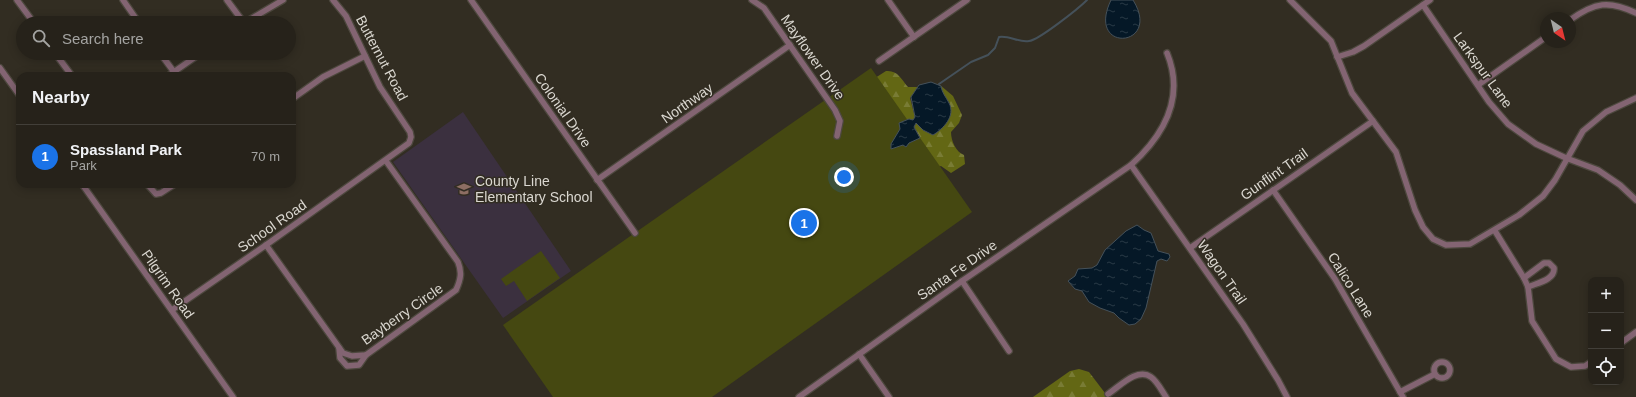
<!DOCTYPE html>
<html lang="en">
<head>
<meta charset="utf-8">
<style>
  body { margin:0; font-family:Arial,sans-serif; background:#2e2a23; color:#f1f3f6 }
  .controls { position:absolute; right:12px; bottom:12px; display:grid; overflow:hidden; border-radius:8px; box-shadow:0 2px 10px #0003 }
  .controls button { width:36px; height:36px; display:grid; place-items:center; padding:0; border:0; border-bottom:1px solid #423f39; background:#26221a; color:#f1f3f6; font:20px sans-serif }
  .compass { position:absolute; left:1540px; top:12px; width:36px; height:36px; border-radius:50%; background:#26221a; box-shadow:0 2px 10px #0003; rotate:145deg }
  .you { position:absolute; left:844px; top:177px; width:14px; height:14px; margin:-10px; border:3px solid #fff; border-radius:50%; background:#1a73e8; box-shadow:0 0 0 6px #1a73e833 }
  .badge { display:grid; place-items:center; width:26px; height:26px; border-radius:50%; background:#1a73e8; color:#fff; font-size:13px; font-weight:700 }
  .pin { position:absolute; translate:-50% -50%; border:2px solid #fff; box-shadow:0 1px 4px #0006 }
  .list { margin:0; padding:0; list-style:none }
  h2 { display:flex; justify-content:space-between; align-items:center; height:52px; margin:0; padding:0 16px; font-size:17px }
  h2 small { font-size:13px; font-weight:400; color:#a4a4a2 }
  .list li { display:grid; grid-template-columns:26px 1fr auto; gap:12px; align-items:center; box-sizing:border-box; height:64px; padding:0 16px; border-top:1px solid #423f39 }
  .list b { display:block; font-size:15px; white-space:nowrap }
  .list p { margin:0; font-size:13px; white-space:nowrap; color:#a4a4a2 }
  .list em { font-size:13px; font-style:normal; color:#a4a4a2 }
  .icon { flex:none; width:22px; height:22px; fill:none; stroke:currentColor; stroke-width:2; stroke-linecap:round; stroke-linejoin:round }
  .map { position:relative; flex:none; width:1636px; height:397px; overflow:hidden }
  .search { position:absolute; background:#26221a; box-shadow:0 2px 10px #0003; left:16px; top:16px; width:280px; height:44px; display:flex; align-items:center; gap:10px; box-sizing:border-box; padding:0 14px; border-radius:22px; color:#a4a4a2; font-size:15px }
  .panel { position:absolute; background:#26221a; box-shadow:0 2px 10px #0003; left:16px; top:72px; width:280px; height:116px; border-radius:12px }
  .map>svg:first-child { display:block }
  .education { fill:#3b303f }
  .forest { fill:url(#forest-firs) }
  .green { fill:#454811 }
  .water { fill:url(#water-ripples); stroke:#45515a }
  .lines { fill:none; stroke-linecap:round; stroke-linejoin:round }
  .stream { stroke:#45515a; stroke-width:2 }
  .minor-casing { stroke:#4d483e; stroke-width:8 }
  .minor { stroke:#836472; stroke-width:5.5 }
  .labels { text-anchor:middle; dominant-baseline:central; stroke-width:3; stroke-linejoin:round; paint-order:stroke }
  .street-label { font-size:14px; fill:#dad7d0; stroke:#322d22 }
  .poi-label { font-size:14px; fill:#dad7d0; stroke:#322d22; text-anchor:start }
</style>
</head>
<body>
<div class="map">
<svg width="1636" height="397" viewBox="0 0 1636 397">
  <defs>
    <pattern id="forest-firs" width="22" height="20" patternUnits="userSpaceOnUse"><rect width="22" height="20" fill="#636714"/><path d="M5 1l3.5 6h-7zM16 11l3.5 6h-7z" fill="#797c35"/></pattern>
    <pattern id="water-ripples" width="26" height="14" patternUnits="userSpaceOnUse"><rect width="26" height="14" fill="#051827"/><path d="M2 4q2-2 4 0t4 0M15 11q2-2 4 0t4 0" fill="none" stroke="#293945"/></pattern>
  </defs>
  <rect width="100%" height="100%" fill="#322d22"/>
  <path class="education" d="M463 112 571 271 503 318 393 162Z"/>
  <g class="forest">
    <path d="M886 71C898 70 901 79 908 87H918L910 98 915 117 913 120 908 121 872 80Z"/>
    <path d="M940 85 953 96 962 115 959 123 951 132C951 141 956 152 964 155L965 164 951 173 941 166 938 167 912 155 920 137 914 127 916 123 923 130 933 135 941 129 949 118 950 104 941 91Z"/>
    <path d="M1079 369 1089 372 1108 397H1033L1070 371Z"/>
  </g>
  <g class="green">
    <path d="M871 68 972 212 712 397H553L503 325Z"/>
    <path d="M541 251 560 278 527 301 514 281 506 286 501 279Z"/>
  </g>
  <g class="water">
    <path d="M1111 0H1133C1163 48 1085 54 1111 0Z"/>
    <path d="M931 82 941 86C942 93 946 97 949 103 956 116 943 129 933 135L923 130 916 123 914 127 920 138 909 143 906 147 903 145 891 149V144L900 129 899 123 909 119 913 120 915 117 911 97 919 85Z"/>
    <path d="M1137 225 1144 230 1151 233 1158 251 1169 254 1170 257 1167 261 1161 259 1157 261 1146 308 1141 319 1135 324 1129 325 1119 318 1114 313 1100 308 1089 302 1082 291 1075 289 1068 281 1075 276 1078 269 1092 268 1097 265 1105 250 1126 231Z"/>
  </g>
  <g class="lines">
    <path class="stream" d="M939 84 971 62 988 55 995 48 999 37C1009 35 1019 43 1029 41 1039 40 1079 8 1087 0"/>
    <defs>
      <g id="minor">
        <path d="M17 0 34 23"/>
        <path d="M123 0 139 23"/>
        <path d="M227 0 244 23"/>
        <path d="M471 0 635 233"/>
        <path d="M752 0 764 8 835 110 840 121 837 136"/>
        <path d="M888 0 914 37"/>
        <path d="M1290 0 1331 41 1352 93 1396 152 1415 210 1423 227 1433 239 1446 245 1470 244 1519 215 1543 196 1555 180 1583 131 1606 112 1636 98"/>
        <path d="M1423 5 1489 102 1508 124 1536 144 1566 158 1598 170 1620 185 1636 200"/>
        <path d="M1570 20C1595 2 1609 0 1636 13"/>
        <path d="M244 23 283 0"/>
        <path d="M55 53 72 76"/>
        <path d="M160 53 174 72"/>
        <path d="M1337 57 1353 52 1364 46 1430 0"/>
        <path d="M879 61 967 0"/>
        <path d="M0 68 20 96"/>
        <path d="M168 76 201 53"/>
        <path d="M1478 85 1546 37"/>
        <path d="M292 99 323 77 365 56"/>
        <path d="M1131 165 1243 324 1278 380 1287 397"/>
        <path d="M597 180 790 45"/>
        <path d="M82 184 233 397"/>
        <path d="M147 184 156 194 161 193 175 184"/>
        <path d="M1273 190 1335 279 1403 397"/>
        <path d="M1495 231 1524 278 1528 287 1532 321 1556 359 1571 367 1585 366 1591 362"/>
        <path d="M266 245 343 353 352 356 366 355 456 290C461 279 462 272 458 262L386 161"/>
        <path d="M1190 248 1373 121"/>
        <path d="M1524 278 1544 263H1549L1554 268C1555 280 1537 283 1528 287"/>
        <path d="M962 281 1009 351"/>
        <path d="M172 310 266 245 409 143 411 137 410 132 380 87 346 16 333 0"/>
        <path d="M1621 343 1636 332"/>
        <path d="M339 348 340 358 347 366 359 365 366 355"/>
        <path d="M859 354 889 397"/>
        <circle cx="1442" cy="370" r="8"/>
        <path d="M1400 392 1435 374"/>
        <path d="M1108 394C1119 387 1137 367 1151 377 1157 381 1162 391 1166 397"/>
        <path d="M799 397 962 281 1131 165C1164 135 1185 97 1167 53"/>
      </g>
    </defs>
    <use href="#minor" class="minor-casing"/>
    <use href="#minor" class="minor"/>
  </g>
  <defs>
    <symbol id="school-bare" viewBox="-9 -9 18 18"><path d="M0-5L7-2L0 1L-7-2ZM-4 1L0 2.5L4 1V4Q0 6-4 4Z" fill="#8d6e63" stroke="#322d22" stroke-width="2.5" paint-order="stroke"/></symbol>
  </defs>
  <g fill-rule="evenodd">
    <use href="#school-bare" x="454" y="179" width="20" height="20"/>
  </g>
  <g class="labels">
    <g class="street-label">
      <text transform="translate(813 57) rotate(55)">Mayflower Drive</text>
      <text transform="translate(382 58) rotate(62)">Butternut Road</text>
      <text transform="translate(1483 70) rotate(54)">Larkspur Lane</text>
      <text transform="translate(687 103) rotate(-35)">Northway</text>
      <text transform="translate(563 110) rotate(55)">Colonial Drive</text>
      <text transform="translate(1274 174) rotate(-35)">Gunflint Trail</text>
      <text transform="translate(272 226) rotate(-35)">School Road</text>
      <text transform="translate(957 270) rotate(-35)">Santa Fe Drive</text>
      <text transform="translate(1222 272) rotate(55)">Wagon Trail</text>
      <text transform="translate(168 284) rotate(55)">Pilgrim Road</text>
      <text transform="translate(1351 285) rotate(58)">Calico Lane</text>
      <text transform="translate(402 314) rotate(-35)">Bayberry Circle</text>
    </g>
    <g class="poi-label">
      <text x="475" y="181">County Line<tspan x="475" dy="16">Elementary School</tspan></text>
    </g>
  </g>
</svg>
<div class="controls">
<button>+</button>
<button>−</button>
<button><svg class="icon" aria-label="locate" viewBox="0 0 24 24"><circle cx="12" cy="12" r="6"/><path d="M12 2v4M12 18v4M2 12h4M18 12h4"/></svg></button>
</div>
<svg class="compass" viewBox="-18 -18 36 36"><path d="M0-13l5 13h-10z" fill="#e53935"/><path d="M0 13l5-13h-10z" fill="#a4a4a2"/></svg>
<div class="you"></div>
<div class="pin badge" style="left:804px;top:223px">1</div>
<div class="search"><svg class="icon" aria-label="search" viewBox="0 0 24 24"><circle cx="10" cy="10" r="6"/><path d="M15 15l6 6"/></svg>Search here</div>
<section class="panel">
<h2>Nearby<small></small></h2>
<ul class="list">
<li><span class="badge">1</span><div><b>Spassland Park</b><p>Park</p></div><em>70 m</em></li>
</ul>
</section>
</div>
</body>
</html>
